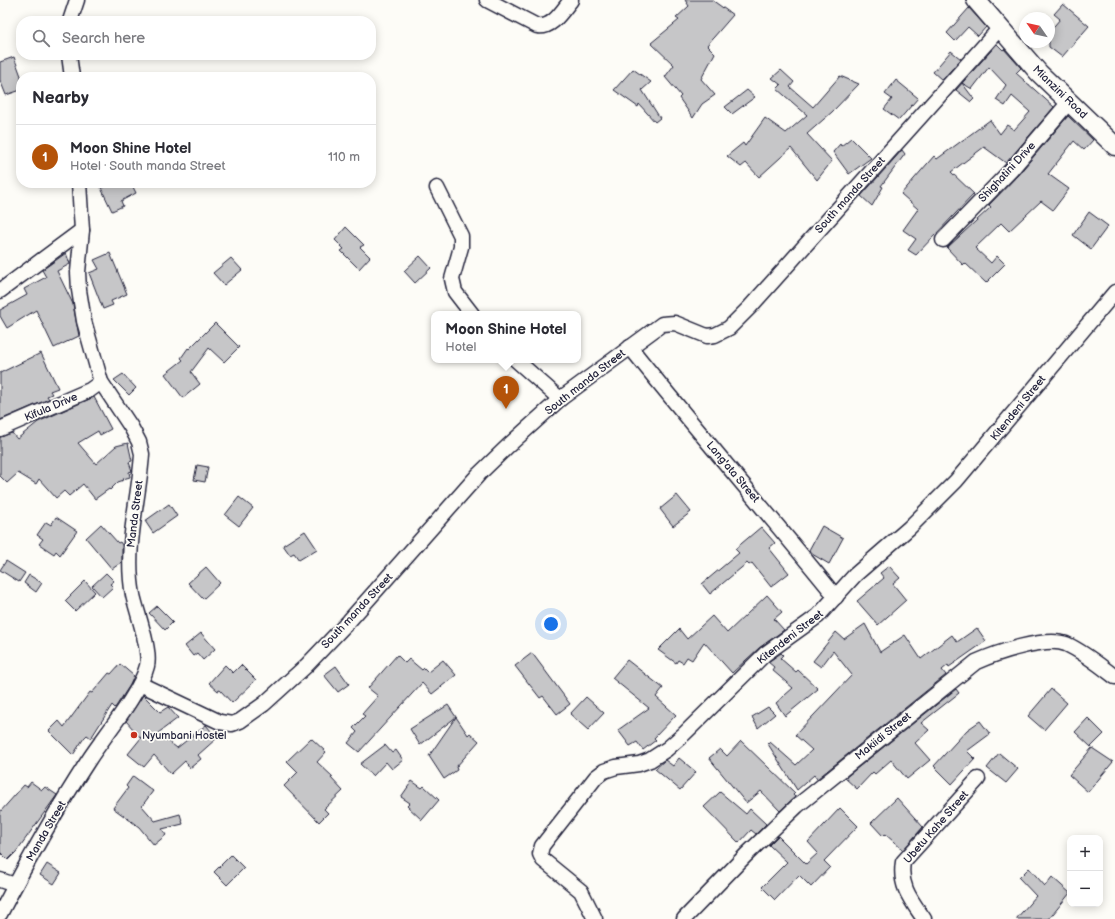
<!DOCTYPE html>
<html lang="en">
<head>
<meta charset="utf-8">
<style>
  body { margin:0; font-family:"Balsamiq Sans",sans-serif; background:#f7f7f7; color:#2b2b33 }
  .controls { position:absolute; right:12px; bottom:12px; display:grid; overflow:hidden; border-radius:8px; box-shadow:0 2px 10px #0003 }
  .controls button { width:36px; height:36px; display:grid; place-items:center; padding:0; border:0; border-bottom:1px solid #e1e1e2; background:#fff; color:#2b2b33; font:20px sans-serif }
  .compass { position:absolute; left:1019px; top:12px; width:36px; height:36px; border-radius:50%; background:#fff; box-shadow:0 2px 10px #0003; rotate:304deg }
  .you { position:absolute; left:551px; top:624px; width:14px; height:14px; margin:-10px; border:3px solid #fff; border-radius:50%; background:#1a73e8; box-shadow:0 0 0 6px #1a73e833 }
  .badge { display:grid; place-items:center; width:26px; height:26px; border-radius:50%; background:#b45309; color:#fff; font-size:13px; font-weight:700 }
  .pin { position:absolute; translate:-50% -33px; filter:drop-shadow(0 1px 2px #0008) }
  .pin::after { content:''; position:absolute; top:21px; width:14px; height:12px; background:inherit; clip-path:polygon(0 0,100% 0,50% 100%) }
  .popup { position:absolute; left:431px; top:311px; width:150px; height:52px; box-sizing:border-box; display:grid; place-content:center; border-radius:8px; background:#fff; filter:drop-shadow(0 1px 3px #0005); font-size:13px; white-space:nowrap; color:#7c7c81 }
  .popup b { font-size:15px; color:#2b2b33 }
  .popup::after { content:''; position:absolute; left:50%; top:100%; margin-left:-8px; border:8px solid transparent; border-top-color:#fff }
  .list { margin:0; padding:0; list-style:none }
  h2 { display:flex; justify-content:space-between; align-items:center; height:52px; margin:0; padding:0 16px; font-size:17px }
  h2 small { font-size:13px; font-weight:400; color:#7c7c81 }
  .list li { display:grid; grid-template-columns:26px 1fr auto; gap:12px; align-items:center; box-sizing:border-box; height:64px; padding:0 16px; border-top:1px solid #e1e1e2 }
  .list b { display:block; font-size:15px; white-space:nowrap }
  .list p { margin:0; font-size:13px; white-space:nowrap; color:#7c7c81 }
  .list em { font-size:13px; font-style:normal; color:#7c7c81 }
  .icon { flex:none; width:22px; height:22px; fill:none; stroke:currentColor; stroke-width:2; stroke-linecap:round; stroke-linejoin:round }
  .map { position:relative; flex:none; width:1115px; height:919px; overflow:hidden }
  .search { position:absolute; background:#fff; box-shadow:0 2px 10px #0003; left:16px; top:16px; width:360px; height:44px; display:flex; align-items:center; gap:10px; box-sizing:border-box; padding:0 14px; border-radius:16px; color:#7c7c81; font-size:15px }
  .panel { position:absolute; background:#fff; box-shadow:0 2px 10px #0003; left:16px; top:72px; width:360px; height:116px; border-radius:16px }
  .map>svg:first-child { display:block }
  .building { fill:#c6c6c8; stroke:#22223b }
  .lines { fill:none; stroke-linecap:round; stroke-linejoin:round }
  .minor-casing { stroke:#22223b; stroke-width:17 }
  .tertiary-casing { stroke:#22223b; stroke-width:21 }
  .minor { stroke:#fdfcf7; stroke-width:14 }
  .tertiary { stroke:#fdfcf7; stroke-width:18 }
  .poi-dot { fill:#c8321e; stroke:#fdfcf7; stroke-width:1.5 }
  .labels { text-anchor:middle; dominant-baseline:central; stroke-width:3.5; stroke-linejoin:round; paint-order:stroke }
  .street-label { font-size:11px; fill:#22223b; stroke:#fdfcf7 }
  .poi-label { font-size:11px; fill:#22223b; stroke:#fdfcf7; text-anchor:start }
</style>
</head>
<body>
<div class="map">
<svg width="1115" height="919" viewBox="0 0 1115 919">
  <rect width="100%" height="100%" fill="#fdfcf7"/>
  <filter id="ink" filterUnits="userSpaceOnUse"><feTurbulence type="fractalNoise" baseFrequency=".025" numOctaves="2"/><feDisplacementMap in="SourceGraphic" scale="8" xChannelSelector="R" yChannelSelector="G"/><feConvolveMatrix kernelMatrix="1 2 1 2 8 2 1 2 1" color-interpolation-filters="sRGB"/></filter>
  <g filter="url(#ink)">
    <g class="building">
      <path d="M685 0H712L733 15 707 45 715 53 701 79 715 95 702 104 693 118 679 98 681 96 665 77 674 65 651 43 679 20 676 18 689 6Z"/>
      <path d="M1063 4 1089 26 1062 57 1049 47V32L1060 19 1054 14Z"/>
      <path d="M969 8 986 27 978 36 968 27 955 41 947 33Z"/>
      <path d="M997 44 1003 50 1004 49 1021 68 1016 73 1054 107 1006 163 984 147 951 172 974 194 916 255 908 250 916 239 903 230 918 209 901 194 934 156 937 159 990 120 1000 134 1007 125 1014 130 1030 112 1012 96 1005 106 996 100 1006 85 989 67 972 89 962 83 974 99 971 102 956 90Z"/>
      <path d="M951 51 961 59 942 80 933 72Z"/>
      <path d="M14 57 21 76V90L6 95 0 80V62Z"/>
      <path d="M633 69 651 82 642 90 660 118 655 122 639 104 638 107 614 90Z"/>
      <path d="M781 70 794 82 790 87 813 107 840 76 859 84 832 112 807 134 832 161 817 180 791 148 759 177 746 163 741 167 727 156 743 143 745 146 765 118 786 133 807 115 777 89 781 85 772 78Z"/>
      <path d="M896 80 918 98 899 120 884 109 892 99 885 94Z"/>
      <path d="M747 90 755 97 732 114 725 107Z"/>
      <path d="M1068 116 1093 140 1084 150 1074 141 1048 174 1069 189 1053 210 1041 201 1009 231 1001 223 975 248 991 263 997 256 1005 264 986 283 965 263 963 265 947 248 991 207 989 205 1018 175Z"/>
      <path d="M851 138 871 158 849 174 833 152 840 144 841 146Z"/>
      <path d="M902 150 905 154 881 186 883 187 872 206 861 196Z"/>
      <path d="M113 183H131L136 193 121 201 123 206 112 211 101 188Z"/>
      <path d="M1089 212 1108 226 1091 249 1073 235Z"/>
      <path d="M346 227 364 245 360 247 370 257 359 269 341 251 344 249 335 240Z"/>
      <path d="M66 253 70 264 57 271 73 304 79 336 54 348 36 310 7 328 0 316V310L27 295 24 289 46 277 42 270Z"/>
      <path d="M110 253 127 294 111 301 113 305 103 309 89 273 99 269 94 260Z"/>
      <path d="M420 256 431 268 415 283 404 271Z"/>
      <path d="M231 258 242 270 224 285 213 273Z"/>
      <path d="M215 323 239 347 224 362 209 348 191 372 200 384 183 398 165 374 183 360 181 358 188 348 189 349Z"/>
      <path d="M41 353 58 388 50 391 52 394 47 396 49 399 0 420V373Z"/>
      <path d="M123 374 136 388 129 395 114 380Z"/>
      <path d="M94 397 111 429 100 435 98 431 78 443 96 464 116 446 128 443 132 461 129 462 132 471 129 472 130 477 123 479 124 480 118 482 110 490 109 489 95 499 83 484 69 496 64 491 56 498 39 479 36 484 18 473 7 483 0 476V437L12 433 17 439 38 422Z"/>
      <path d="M197 465 208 467 205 482 194 480Z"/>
      <path d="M677 495 691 512 673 526 660 509Z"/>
      <path d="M239 497 253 508 239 526 225 515Z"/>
      <path d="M169 504 177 516 153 533 145 521Z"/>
      <path d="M56 517 77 531 60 555 56 551 54 554 39 544 43 539 37 535 46 522 51 525Z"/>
      <path d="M101 524 118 543 120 542 122 545V562L112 569 86 538Z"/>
      <path d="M822 526 843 538 829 564 812 554 809 550Z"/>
      <path d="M761 527 775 543 769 548 789 573 771 587 752 563 749 565 747 563 710 594 702 584 739 553 735 549Z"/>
      <path d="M305 531 317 549 299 560 294 553 290 555 283 545Z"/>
      <path d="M6 561 25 573 19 582 0 570Z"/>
      <path d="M889 566 900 578 893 584 906 600 878 625 857 601 884 578 880 573Z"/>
      <path d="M206 567 220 583 203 599 188 583Z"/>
      <path d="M106 573 114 581 110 584 113 587 102 597 92 586Z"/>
      <path d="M29 575 42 583 36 592 24 583Z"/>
      <path d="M85 581 95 592 75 611 65 601Z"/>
      <path d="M767 595 782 612 774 619 784 630 759 648 732 673 704 642 692 660 687 657 683 663 678 660 676 663 658 650 679 629 687 639 712 616 727 633Z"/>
      <path d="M157 606 173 622 165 630 149 613Z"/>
      <path d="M865 624 880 652 905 635 921 659 952 635 957 642 977 628 986 641 949 667 948 665 942 670 946 675 817 779 814 775 797 790 768 744 770 742 796 765 812 750 795 735 852 675 833 651 821 667 813 661 836 632 844 639Z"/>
      <path d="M201 633 215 649 203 660 197 653 193 656 185 646Z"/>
      <path d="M532 653 570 704 557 714 543 696 540 698 515 666Z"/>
      <path d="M781 653 783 655 780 658 796 672 798 670 818 689 785 716 776 703 793 688 772 670 774 667 768 662Z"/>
      <path d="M397 655 405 663 409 659 422 670 424 668 428 672 443 660 456 675 432 694 422 683 359 752 348 743 357 732 353 728 365 716 362 714 378 696 368 688Z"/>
      <path d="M627 660 663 688 656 697 676 715 654 738 656 740 643 750 637 742 630 746 618 730 649 708 612 678Z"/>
      <path d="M120 664 134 676 130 685 115 708 112 705 91 738 87 735 84 738 73 755 49 731 59 721 64 727 90 692 92 693 109 673 111 674Z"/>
      <path d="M225 665 233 673 241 665 256 680 232 703 220 690 218 691 209 683Z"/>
      <path d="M336 666 349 684 338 692 324 675Z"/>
      <path d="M956 689 959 693 921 723 929 730 915 743 930 760 907 779 891 760 875 774 873 772 857 789 845 778Z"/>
      <path d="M1051 689 1067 703 1044 730 1028 716Z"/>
      <path d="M143 695 160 712 168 707 178 718 158 733 177 748 206 725 217 738 198 755 201 759 190 768 185 761 171 774 154 755 144 767 128 754 141 738 126 721Z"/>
      <path d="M586 697 604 713 588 730 570 714Z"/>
      <path d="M448 705 456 717 420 745 410 729Z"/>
      <path d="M768 707 775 714 758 728 752 717Z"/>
      <path d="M456 717 468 735 470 733 479 741 456 767 457 770 444 779 429 756Z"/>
      <path d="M1088 718 1104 734 1091 747 1075 732Z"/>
      <path d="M980 721 990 734 967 751 975 759 952 784 934 766 967 730Z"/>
      <path d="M311 738 326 752 317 762 333 777 331 778 343 791 324 809 328 813 319 822 284 786 298 772 287 761Z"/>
      <path d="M741 741 795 793 793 795 795 797 780 811 761 791 746 803 709 758 720 749 727 756Z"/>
      <path d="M385 745 392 753 396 750 403 760 392 769 386 762 373 776 360 764Z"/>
      <path d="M1092 748 1113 762 1088 792 1069 775Z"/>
      <path d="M999 753 1018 769 1006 783 987 768Z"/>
      <path d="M679 758 696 772 680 790 655 769 665 760 673 766Z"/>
      <path d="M133 776 153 791 142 806 155 821 180 814 183 824 162 829 166 835 154 845 139 827 113 808 128 788 126 786Z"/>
      <path d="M412 781 422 788 424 786 439 800 422 820 407 806 410 803 401 797Z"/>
      <path d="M31 782 42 790 45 787 57 795 16 852 8 860 0 852V812L24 785 27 787Z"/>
      <path d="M720 792 746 814 750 809 766 824 756 834 751 830 739 843 704 807Z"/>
      <path d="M897 798 923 827 903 850 885 834 883 836 871 823Z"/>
      <path d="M840 808 858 826 824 861 830 867 811 887 799 875 775 900 762 887 787 862 769 845 778 836 806 864 818 853 808 842Z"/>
      <path d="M231 855 244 868 227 885 214 872Z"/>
      <path d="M47 864 61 873 54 884 40 875Z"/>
      <path d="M1029 868 1045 886 1052 877 1070 893 1049 919H1016L1036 896 1019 878Z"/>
    </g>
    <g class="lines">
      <defs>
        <g id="minor">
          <path d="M487 0 537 26C552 29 562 11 571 0"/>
          <path d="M70 21 77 0"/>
          <path d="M69 55 72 77"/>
          <path d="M437 188 461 236V247L452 279 455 292 472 314"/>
          <path d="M943 240 1012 169 1069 102"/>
          <path d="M0 291 82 230"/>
          <path d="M630 347C697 431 768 513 836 597"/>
          <path d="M516 360 560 399"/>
          <path d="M0 429 90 390 101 382"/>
          <path d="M140 684 220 722 232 724 240 721 264 704 306 666 349 621 479 474 508 446 560 399 662 324 675 323 707 336 715 335 729 328 750 307 999 29"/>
          <path d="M0 880 15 885"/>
          <path d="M0 914C27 862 56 810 88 761 104 736 140 694 147 666 151 650 137 613 133 595 124 547 139 501 142 454L139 442 131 427 101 382 84 321 79 290 78 272 82 230 79 183"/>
          <path d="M595 919 581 891 543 860 540 854 542 846 596 777 604 771 616 767 639 764 650 760 667 749 684 734 765 654 818 616 855 575 909 528 956 481 1115 292"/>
          <path d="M684 919 746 855 797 806 976 662C996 653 1046 636 1066 644 1082 651 1101 666 1115 677"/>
          <path d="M924 919C911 900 899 886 903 862L978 779"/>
        </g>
        <path id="tertiary" d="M976 0 1039 73 1115 146"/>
      </defs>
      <use href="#minor" class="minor-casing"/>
      <use href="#tertiary" class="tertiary-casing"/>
      <use href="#minor" class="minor"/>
      <use href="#tertiary" class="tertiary"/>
    </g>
  </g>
  <circle class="poi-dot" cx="134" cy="735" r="4"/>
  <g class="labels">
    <g class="street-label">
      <text transform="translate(1060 92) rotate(44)">Mianzini Road</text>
      <text transform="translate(1007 172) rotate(-47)">Shighatini Drive</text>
      <text transform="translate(850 195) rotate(-48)">South manda Street</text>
      <text transform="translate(585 382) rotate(-38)">South manda Street</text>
      <text transform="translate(51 407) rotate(-23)">Kifula Drive</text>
      <text transform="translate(1018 408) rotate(-51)">Kitendeni Street</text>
      <text transform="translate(733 472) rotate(50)">Lang'ata Street</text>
      <text transform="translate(135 514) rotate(-83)">Manda Street</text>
      <text transform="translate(357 611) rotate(-47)">South manda Street</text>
      <text transform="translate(790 637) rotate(-38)">Kitendeni Street</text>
      <text transform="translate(883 736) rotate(-39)">Makiidi Street</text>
      <text transform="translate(936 827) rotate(-49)">Ubetu Kahe Street</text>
      <text transform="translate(46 831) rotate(-60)">Manda Street</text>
    </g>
    <g class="poi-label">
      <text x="142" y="735">Nyumbani Hostel</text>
    </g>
  </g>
</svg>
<div class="controls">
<button>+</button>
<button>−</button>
</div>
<svg class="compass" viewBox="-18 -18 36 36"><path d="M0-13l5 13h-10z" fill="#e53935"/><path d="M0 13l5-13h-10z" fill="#7c7c81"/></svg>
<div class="you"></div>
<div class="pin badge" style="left:506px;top:409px">1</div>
<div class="popup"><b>Moon Shine Hotel</b>Hotel</div>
<div class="search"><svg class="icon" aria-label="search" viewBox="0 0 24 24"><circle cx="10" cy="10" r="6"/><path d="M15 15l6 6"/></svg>Search here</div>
<section class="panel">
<h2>Nearby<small></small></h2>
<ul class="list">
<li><span class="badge">1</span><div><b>Moon Shine Hotel</b><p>Hotel · South manda Street</p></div><em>110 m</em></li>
</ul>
</section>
</div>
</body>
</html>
